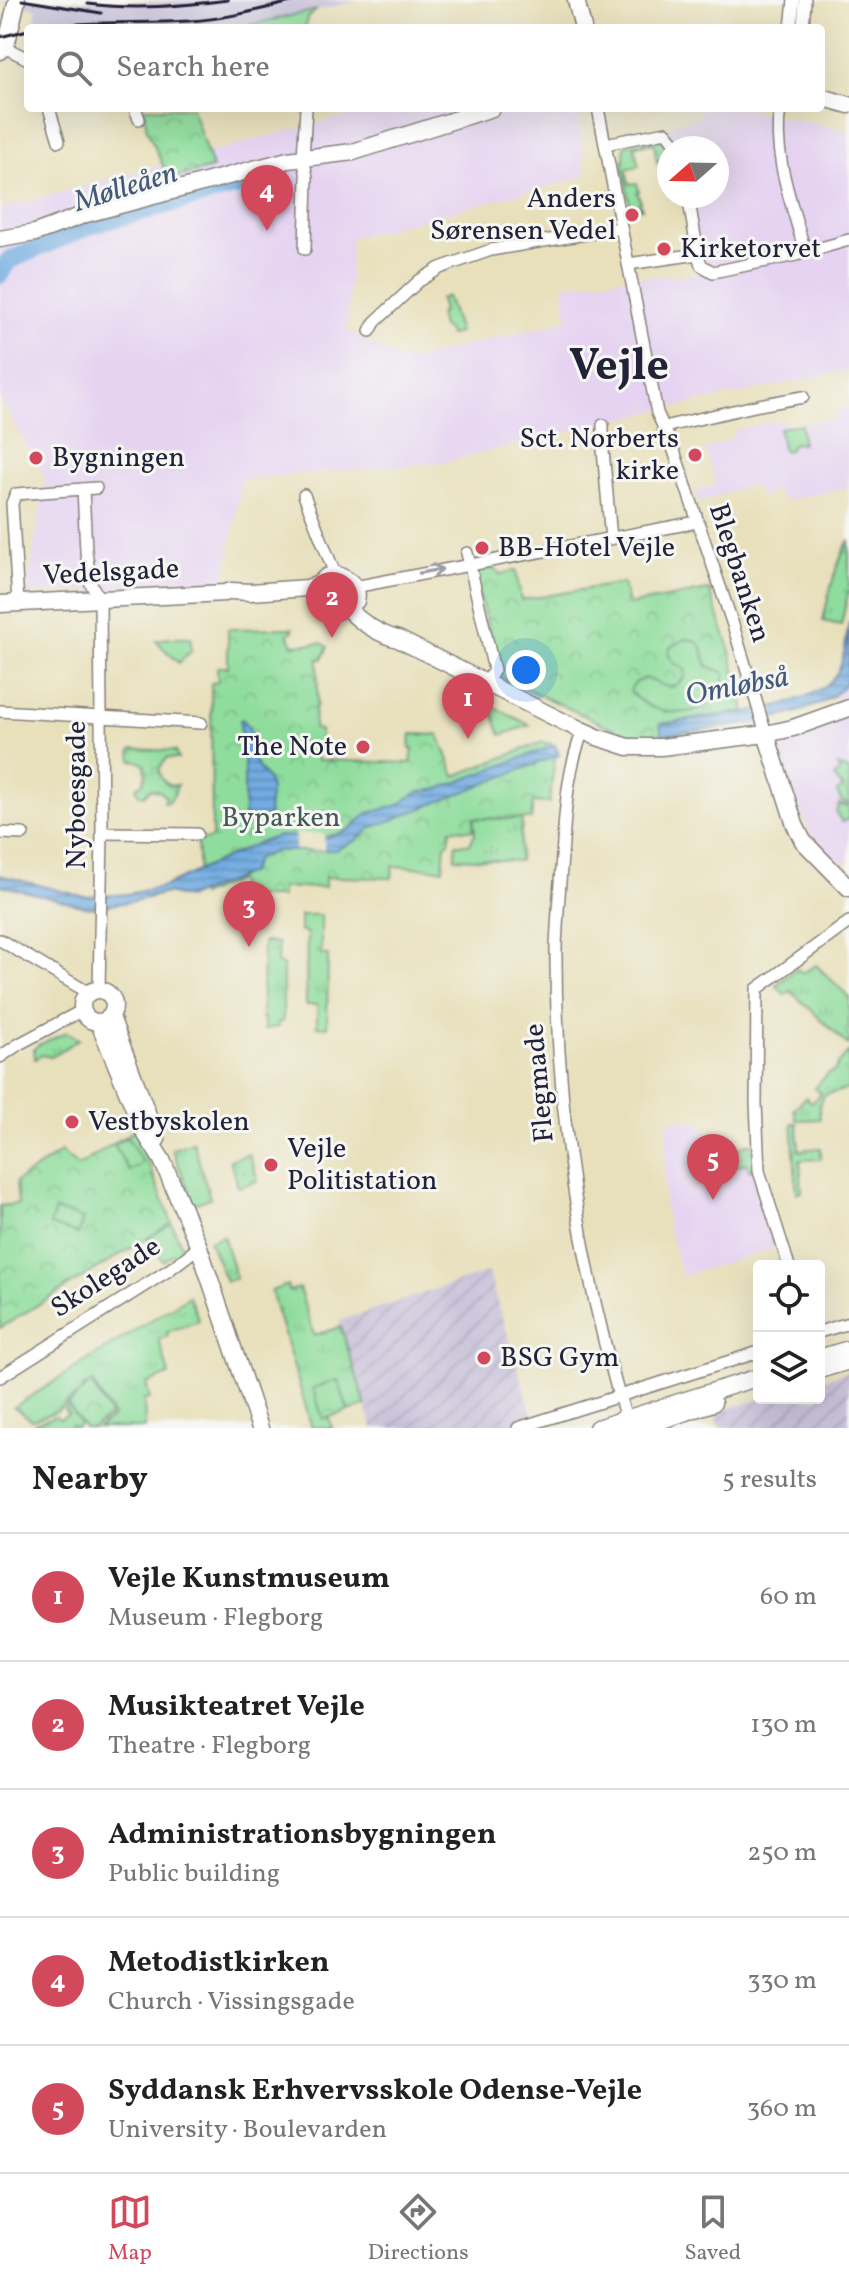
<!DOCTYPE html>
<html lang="en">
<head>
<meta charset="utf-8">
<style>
  body { margin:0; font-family:Vollkorn,serif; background:#f6f6f6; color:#222 }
  .controls { position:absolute; right:24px; bottom:24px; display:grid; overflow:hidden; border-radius:8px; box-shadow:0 8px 32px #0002 }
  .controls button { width:72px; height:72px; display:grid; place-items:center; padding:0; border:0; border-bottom:2px solid #e0e0e0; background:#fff; color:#222; font:40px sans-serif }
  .compass { position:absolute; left:657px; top:136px; width:72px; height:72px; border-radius:50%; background:#fff; box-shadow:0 8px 32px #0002; rotate:250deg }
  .you { position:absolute; left:526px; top:670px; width:28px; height:28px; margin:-20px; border:6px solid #fff; border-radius:50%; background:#1a73e8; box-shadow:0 0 0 12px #1a73e833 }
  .badge { display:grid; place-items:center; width:52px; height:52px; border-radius:50%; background:#d1495b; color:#fff; font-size:26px; font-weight:700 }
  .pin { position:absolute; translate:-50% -66px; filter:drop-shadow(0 2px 4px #0008) }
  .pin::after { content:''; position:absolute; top:42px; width:28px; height:24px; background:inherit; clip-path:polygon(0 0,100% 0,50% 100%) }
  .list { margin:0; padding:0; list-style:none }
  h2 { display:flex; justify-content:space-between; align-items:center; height:104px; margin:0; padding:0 32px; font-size:34px }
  h2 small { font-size:26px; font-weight:400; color:#767676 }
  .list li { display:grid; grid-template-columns:52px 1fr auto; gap:24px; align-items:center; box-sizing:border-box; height:128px; padding:0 32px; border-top:2px solid #e0e0e0 }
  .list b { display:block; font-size:30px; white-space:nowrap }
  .list p { margin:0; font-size:26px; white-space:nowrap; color:#767676 }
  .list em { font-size:26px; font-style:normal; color:#767676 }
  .icon { flex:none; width:44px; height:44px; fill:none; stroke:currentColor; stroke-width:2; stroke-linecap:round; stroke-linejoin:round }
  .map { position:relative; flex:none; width:849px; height:1428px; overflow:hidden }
  .search { position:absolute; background:#fff; box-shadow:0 8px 32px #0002; left:24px; right:24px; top:24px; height:88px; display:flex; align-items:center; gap:20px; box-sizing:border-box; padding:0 28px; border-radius:8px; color:#767676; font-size:30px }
  .sheet { height:744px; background:#fff }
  nav { display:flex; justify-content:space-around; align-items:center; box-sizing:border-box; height:112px; border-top:2px solid #e0e0e0; background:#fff; font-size:22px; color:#767676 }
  nav a { display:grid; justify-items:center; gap:4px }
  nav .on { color:#d1495b }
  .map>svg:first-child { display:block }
  .built { fill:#e5d3f1 }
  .industrial { fill:url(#industrial-furrows) }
  .railway { fill:#c7c0d9 }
  .grass { fill:url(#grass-tufts); stroke:#58806c; stroke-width:2 }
  .park { fill:url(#park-crowns); stroke:#58806c; stroke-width:2 }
  .garden { fill:url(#garden-dots); stroke:#58806c; stroke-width:2 }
  .pitch { fill:#8fdd9c; stroke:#58806c; stroke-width:2 }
  .water { fill:url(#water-rules); stroke:#4a668e; stroke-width:2 }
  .pier { fill:#e8e0bb }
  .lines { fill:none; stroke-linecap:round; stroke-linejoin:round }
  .river { stroke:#71abe1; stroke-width:18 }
  .street-casing { stroke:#85817b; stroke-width:14 }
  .secondary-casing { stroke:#85817b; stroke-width:19 }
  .street { stroke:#fff; stroke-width:11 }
  .secondary { stroke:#fff; stroke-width:16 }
  .rail { stroke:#22223b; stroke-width:3 }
  .oneway { stroke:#9c9ca7 }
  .poi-dot { fill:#d1495b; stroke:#f6f6f2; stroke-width:3 }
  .labels { text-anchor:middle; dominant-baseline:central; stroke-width:6; stroke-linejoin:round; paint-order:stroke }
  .poi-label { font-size:28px; fill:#22223b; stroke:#f6f6f2; text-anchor:start }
  .street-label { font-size:28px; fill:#22223b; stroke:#f6f6f2 }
  .park-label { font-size:28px; fill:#435a58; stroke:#f6f6f2 }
  .water-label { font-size:30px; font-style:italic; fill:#42597d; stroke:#f6f6f2 }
  .town-label { font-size:44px; font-weight:bold; fill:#22223b; stroke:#f6f6f2 }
</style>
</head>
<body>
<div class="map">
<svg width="849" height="1428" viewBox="0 0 849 1428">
  <defs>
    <pattern id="industrial-furrows" width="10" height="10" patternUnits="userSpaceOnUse" patternTransform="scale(2)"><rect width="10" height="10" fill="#c7c0d9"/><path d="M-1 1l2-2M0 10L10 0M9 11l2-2" fill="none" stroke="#aba5bb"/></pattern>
    <pattern id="grass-tufts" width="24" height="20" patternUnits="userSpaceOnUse" patternTransform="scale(2)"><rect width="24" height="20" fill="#8fdd9c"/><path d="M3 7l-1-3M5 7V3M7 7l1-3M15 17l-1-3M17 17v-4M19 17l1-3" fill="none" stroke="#7bbd87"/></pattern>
    <pattern id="park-crowns" width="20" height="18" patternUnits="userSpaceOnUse" patternTransform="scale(2)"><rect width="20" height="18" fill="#8fdd9c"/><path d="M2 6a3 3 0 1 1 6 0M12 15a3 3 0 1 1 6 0" fill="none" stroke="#7bbd87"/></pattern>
    <pattern id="garden-dots" width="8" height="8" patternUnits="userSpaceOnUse" patternTransform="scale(2)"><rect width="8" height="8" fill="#8fdd9c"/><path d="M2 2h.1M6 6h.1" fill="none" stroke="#7bbd87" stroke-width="1.8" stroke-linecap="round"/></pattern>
    <pattern id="water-rules" width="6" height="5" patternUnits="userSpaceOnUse" patternTransform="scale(2)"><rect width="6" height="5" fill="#71abe1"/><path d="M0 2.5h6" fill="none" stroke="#5c8bb8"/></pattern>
  </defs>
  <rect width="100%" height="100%" fill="#f6f6f2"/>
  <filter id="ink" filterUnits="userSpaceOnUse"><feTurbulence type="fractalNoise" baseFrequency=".0125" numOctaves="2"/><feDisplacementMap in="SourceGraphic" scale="16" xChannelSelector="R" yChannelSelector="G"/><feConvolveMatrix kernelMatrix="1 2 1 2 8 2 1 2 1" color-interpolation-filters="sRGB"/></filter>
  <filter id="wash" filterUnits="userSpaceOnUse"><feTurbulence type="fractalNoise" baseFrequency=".006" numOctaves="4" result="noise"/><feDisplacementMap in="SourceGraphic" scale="32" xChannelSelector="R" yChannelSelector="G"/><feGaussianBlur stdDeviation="1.8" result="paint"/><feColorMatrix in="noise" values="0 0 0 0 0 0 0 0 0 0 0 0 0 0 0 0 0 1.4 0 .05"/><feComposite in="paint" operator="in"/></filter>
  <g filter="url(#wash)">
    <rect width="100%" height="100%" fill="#e8e0bb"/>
    <g class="built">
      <path d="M383 108H577L586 176 351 238 347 331 405 362 567 320 564 285 629 277 697 275 683 196H717V148H674L670 125 701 117 700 108H738L849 131V370L642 414 444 462 242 479 224 583 27 594 45 478 0 398V209L291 130Z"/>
      <path d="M836 408H849V487L785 501 774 490 761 498 753 484 698 503 695 492 716 484 705 449 734 438V430L781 420 782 425 837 419Z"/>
      <path d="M849 633V861L843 862 817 849 771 742 834 708Z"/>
      <path d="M667 1121H698L716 1149 751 1148 752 1166 778 1247 682 1276 668 1228 664 1202Z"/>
    </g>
    <g class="industrial">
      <path d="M488 1272 534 1420 508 1428H373L339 1321Z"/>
      <path d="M849 1371V1428H720L715 1413 763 1398H819V1381Z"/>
    </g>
    <path class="railway" d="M0 0 160 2 180 0H359L249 28H33L37 9 7 1 2 3Z"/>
    <g class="grass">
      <path d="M317 10 307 18 306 28H237Z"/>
      <path d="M661 139 670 148 669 160H659L657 163 654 143 634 146 639 166 626 169 629 184 637 183 639 192 637 193 641 201 639 202 642 208 631 210 623 170 625 145Z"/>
      <path d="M447 296 459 332 449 336 447 330 442 327 439 314 443 312 440 299Z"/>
      <path d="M849 540V590L841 625 823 621C829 593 835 566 849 540Z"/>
      <path d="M169 638H191V651L179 663 156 641Z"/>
      <path d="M490 705 530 725 501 735Z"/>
      <path d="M133 749 175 751 178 759 167 758 159 768C160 779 166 788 177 785L174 795 168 802H164L166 797 160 791 150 789 144 796 138 793 136 787 143 783 146 774 145 765 138 761 132 760 131 751Z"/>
      <path d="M837 766 849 770V819L842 822 836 813 839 804 846 807 847 804 841 801 837 792 843 788 834 777 840 771Z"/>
      <path d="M473 818 522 819 519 861 455 858 456 844H470L475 833Z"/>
      <path d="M300 915H321V954L328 955 327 1027 317 1026V1005H306L307 933 300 932Z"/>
      <path d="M263 942 278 943 277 964 283 965V1022H278V1027L264 1029V1018H262Z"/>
      <path d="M816 965 849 997V1046L791 991 785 995 776 985 797 969 803 973Z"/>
      <path d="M67 1032 79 1039 51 1057 41 1055 35 1059 34 1049 38 1045Z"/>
      <path d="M849 1052V1089L824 1095 819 1105 820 1119 796 1120 794 1109 806 1097 812 1103 821 1094 814 1088 828 1074 835 1071 839 1063Z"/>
      <path d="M792 1123H797L799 1150 821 1148V1159L800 1160 802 1192 797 1193Z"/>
      <path d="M193 1142 210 1198 194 1204 172 1149Z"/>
      <path d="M745 1144H753L754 1169 750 1171 747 1163 722 1171 740 1147H745Z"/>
      <path d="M172 1223 183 1250 176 1258 173 1254 163 1261 148 1238Z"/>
      <path d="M223 1236 236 1278 226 1281 209 1241Z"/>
      <path d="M287 1285 289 1291 299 1288 314 1335 341 1327 366 1406 348 1411 338 1380 314 1388 323 1418 329 1417 332 1428H312L271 1291Z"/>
      <path d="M189 1296 199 1321 167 1332 168 1336 159 1339 169 1375 146 1384 150 1399 144 1400 145 1428H98L113 1416 92 1382 82 1389 86 1396 74 1397 55 1412 32 1420 14 1407Z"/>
      <path d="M68 1405 80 1423 76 1428 71 1425 70 1428H44L35 1423 56 1416 60 1419 68 1414 64 1409Z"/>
    </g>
    <g class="park">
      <path d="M143 108H192L212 168 169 179 147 130Z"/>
      <path d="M801 424 802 444 795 443 791 445 790 450 785 451 782 448 779 428Z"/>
      <path d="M493 568 500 574 516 571 521 600 623 583 628 605 709 590 728 643 745 711 660 724 662 735 639 736 618 731 498 676 499 668 473 573Z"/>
      <path d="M293 628V631L288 634 293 645 322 643 328 647 322 659H318L317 706H315L314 729 320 730V745L316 746 317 760 411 763 413 749H410L411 734 439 735 455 776 543 742 555 745 559 755 555 757 549 803 533 802 531 819 474 818 473 830 451 829 449 842 445 845 443 869 393 866 392 878 325 877V887L281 888V897H240L238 880 200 896 197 841 212 838 211 683 218 682 217 667H228V629Z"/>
      <path d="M135 1130 172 1223 0 1328V1206L18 1204 16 1182 61 1152 78 1166Z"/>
      <path d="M338 1380 348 1411 323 1419 313 1388Z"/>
      <path d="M91 1383 110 1415 93 1428H84L68 1405Z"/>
    </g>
    <path class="garden" d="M249 1154 258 1181 238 1187 230 1160Z"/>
    <g class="pitch">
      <path d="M686 639 694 640 701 645 707 666 723 672 725 676C715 721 659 722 631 693V688L635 683 645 678C662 684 670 695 685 677V669L674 663 668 654 670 647Z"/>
      <path d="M127 1137 143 1163 129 1171 114 1144Z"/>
      <path d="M55 1210 83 1219 78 1234 50 1225Z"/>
    </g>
    <g class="water">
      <path d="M849 622C849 637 849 666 848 678 830 722 704 729 662 735L660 724C702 718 811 711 835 676 845 660 846 640 849 622Z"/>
      <path d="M242 719C255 729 250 745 254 760 257 770 268 776 270 786 272 797 266 806 269 818L244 825V749L241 747 240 720Z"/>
      <path d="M555 745 559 755 371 828 357 840 336 850 276 851 256 859 250 873 187 898 166 893 135 901 90 908 0 885V875L85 897 127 894 165 886 260 842 279 836 325 838 349 830 368 813 396 806 418 792 439 789Z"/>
    </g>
    <path class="pier" d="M296 833 324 834V850H295Z"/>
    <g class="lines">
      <path class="river" d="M0 275 8 261 94 224 280 175"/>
    </g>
  </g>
  <g filter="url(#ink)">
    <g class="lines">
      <defs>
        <g id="street">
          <path d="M791 28 794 0"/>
          <path d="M803 28 805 0"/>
          <path d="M4 47 28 59"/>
          <path d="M49 108 59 141"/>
          <path d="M135 108 139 119"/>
          <path d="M598 108 657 413 672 445 733 625 766 734"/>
          <path d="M780 108C772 156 793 206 805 252"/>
          <path d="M605 144 666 132 679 148"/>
          <path d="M305 249 307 177 303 158 306 108"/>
          <path d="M698 254 701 265 713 272 796 255 849 240"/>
          <path d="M628 264 698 254 688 196"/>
          <path d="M370 331 375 322 419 281 440 268 491 250 621 228"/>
          <path d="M603 425V450L611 539"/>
          <path d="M663 429 672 425 759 405 803 397"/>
          <path d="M96 488 83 489 86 551 91 584 100 600 102 833 99 990"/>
          <path d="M304 495 335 574"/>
          <path d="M467 553 494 670 486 684"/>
          <path d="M354 587 697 522"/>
          <path d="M18 603 12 503 16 494 83 489"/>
          <path d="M0 711 201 723"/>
          <path d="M583 731C565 775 565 822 561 869 559 895 557 921 556 948 555 1106 581 1278 629 1428"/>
          <path d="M0 833 23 834"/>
          <path d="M102 833 197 834"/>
          <path d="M0 940 89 993"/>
          <path d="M0 1057 19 1044 83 1010"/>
          <path d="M789 1266 759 1171 756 1103 757 989 849 922"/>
          <path d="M819 1332 849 1323"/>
          <path d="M0 1377 169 1270 199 1247"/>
          <path d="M518 1428 759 1352"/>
        </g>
        <g id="secondary">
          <path d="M576 0 583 28"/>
          <path d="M0 51 7 42 17 0"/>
          <path d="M821 97 849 105"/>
          <path d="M0 239 35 233 86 214 288 160 353 152 492 108"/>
          <path d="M0 604 225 593 231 591 251 592 307 588 318 585 326 577 335 574C348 579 360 585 356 601L347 608C331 611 316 603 318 585"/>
          <path d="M347 608C360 622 380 635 398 639L566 723 597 737 628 747H661L766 734 793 728 849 708"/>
          <path d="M766 734 795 825 803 841 849 888"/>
          <circle cx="98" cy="1006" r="16"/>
          <path d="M111 1017 157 1139"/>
          <path d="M99 1023 143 1130 162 1160 199 1247 260 1428"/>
          <path d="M819 1358 849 1349"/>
          <path d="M819 1370 849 1361"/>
          <path d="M597 1428 759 1377"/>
          <path d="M639 1428 713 1403"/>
        </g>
      </defs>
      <use href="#street" class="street-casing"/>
      <use href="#secondary" class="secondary-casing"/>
      <use href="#street" class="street"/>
      <use href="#secondary" class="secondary"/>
      <g class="rail">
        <path d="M22 0 101 13"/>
        <path d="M88 4C135 10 181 6 228 0"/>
        <path d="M38 28C89 20 138 24 189 21 226 19 263 9 299 0"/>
        <path d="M0 37 28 30"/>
      </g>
    </g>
    <defs><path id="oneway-shaft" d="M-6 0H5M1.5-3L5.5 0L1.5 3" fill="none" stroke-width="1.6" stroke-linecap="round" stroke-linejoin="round" transform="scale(2)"/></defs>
    <use class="oneway" href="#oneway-shaft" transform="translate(431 571) rotate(-10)"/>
  </g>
  <g class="poi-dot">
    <circle cx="632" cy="215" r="8"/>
    <circle cx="664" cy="249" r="8"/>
    <circle cx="695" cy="455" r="8"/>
    <circle cx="36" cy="458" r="8"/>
    <circle cx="482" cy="548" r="8"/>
    <circle cx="363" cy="747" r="8"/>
    <circle cx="72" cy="1122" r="8"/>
    <circle cx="271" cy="1165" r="8"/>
    <circle cx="484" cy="1358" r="8"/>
  </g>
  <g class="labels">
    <g class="poi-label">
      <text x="616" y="199" text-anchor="end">Anders<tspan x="616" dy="32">Sørensen Vedel</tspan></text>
      <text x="680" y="249">Kirketorvet</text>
      <text x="679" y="439" text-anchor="end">Sct. Norberts<tspan x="679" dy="32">kirke</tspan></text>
      <text x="52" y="458">Bygningen</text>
      <text x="498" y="548">BB-Hotel Vejle</text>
      <text x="347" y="747" text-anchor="end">The Note</text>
      <text x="88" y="1122">Vestbyskolen</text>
      <text x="287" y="1149">Vejle<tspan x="287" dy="32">Politistation</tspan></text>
      <text x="500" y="1358">BSG Gym</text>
    </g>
    <g class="street-label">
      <text transform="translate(111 573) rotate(-3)">Vedelsgade</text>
      <text transform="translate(739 573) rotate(72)">Blegbanken</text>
      <text transform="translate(77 795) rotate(-90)">Nyboesgade</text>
      <text transform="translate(540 1083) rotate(-95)">Flegmade</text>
      <text transform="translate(106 1278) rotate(-33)">Skolegade</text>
    </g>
    <g class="park-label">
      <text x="281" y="818">Byparken</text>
    </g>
    <g class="water-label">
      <text transform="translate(126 188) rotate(-17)">Mølleåen</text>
      <text transform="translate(737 687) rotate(-11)">Omløbså</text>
    </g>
    <g class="town-label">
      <text x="619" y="367">Vejle</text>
    </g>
  </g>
</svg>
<div class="controls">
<button><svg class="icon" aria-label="locate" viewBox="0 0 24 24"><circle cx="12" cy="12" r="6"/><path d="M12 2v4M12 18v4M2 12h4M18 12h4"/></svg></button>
<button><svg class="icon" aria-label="layers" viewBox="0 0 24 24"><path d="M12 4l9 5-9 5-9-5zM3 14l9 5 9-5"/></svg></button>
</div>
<svg class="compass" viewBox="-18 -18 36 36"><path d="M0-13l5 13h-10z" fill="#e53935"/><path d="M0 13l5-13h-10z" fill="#767676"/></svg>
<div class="you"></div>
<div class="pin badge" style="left:468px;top:739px">1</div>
<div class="pin badge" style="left:332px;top:638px">2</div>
<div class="pin badge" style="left:249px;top:947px">3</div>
<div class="pin badge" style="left:267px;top:231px">4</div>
<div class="pin badge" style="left:713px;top:1200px">5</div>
<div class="search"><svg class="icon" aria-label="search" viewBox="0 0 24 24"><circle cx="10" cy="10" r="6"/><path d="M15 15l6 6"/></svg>Search here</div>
</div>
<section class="sheet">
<h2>Nearby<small>5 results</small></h2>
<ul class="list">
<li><span class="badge">1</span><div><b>Vejle Kunstmuseum</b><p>Museum · Flegborg</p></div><em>60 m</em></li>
<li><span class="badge">2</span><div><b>Musikteatret Vejle</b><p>Theatre · Flegborg</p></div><em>130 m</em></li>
<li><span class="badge">3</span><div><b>Administrationsbygningen</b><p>Public building</p></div><em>250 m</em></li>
<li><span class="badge">4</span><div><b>Metodistkirken</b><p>Church · Vissingsgade</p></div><em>330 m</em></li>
<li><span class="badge">5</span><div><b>Syddansk Erhvervsskole Odense-Vejle</b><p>University · Boulevarden</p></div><em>360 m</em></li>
</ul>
</section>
<nav>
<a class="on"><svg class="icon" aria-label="map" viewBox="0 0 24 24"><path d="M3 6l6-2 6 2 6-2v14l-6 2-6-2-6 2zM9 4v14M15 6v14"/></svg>Map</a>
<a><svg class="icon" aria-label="directions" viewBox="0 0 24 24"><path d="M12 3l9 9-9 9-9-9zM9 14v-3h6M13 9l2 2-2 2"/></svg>Directions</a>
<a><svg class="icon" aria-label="saved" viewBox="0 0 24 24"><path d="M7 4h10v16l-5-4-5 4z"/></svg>Saved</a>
</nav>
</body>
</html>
